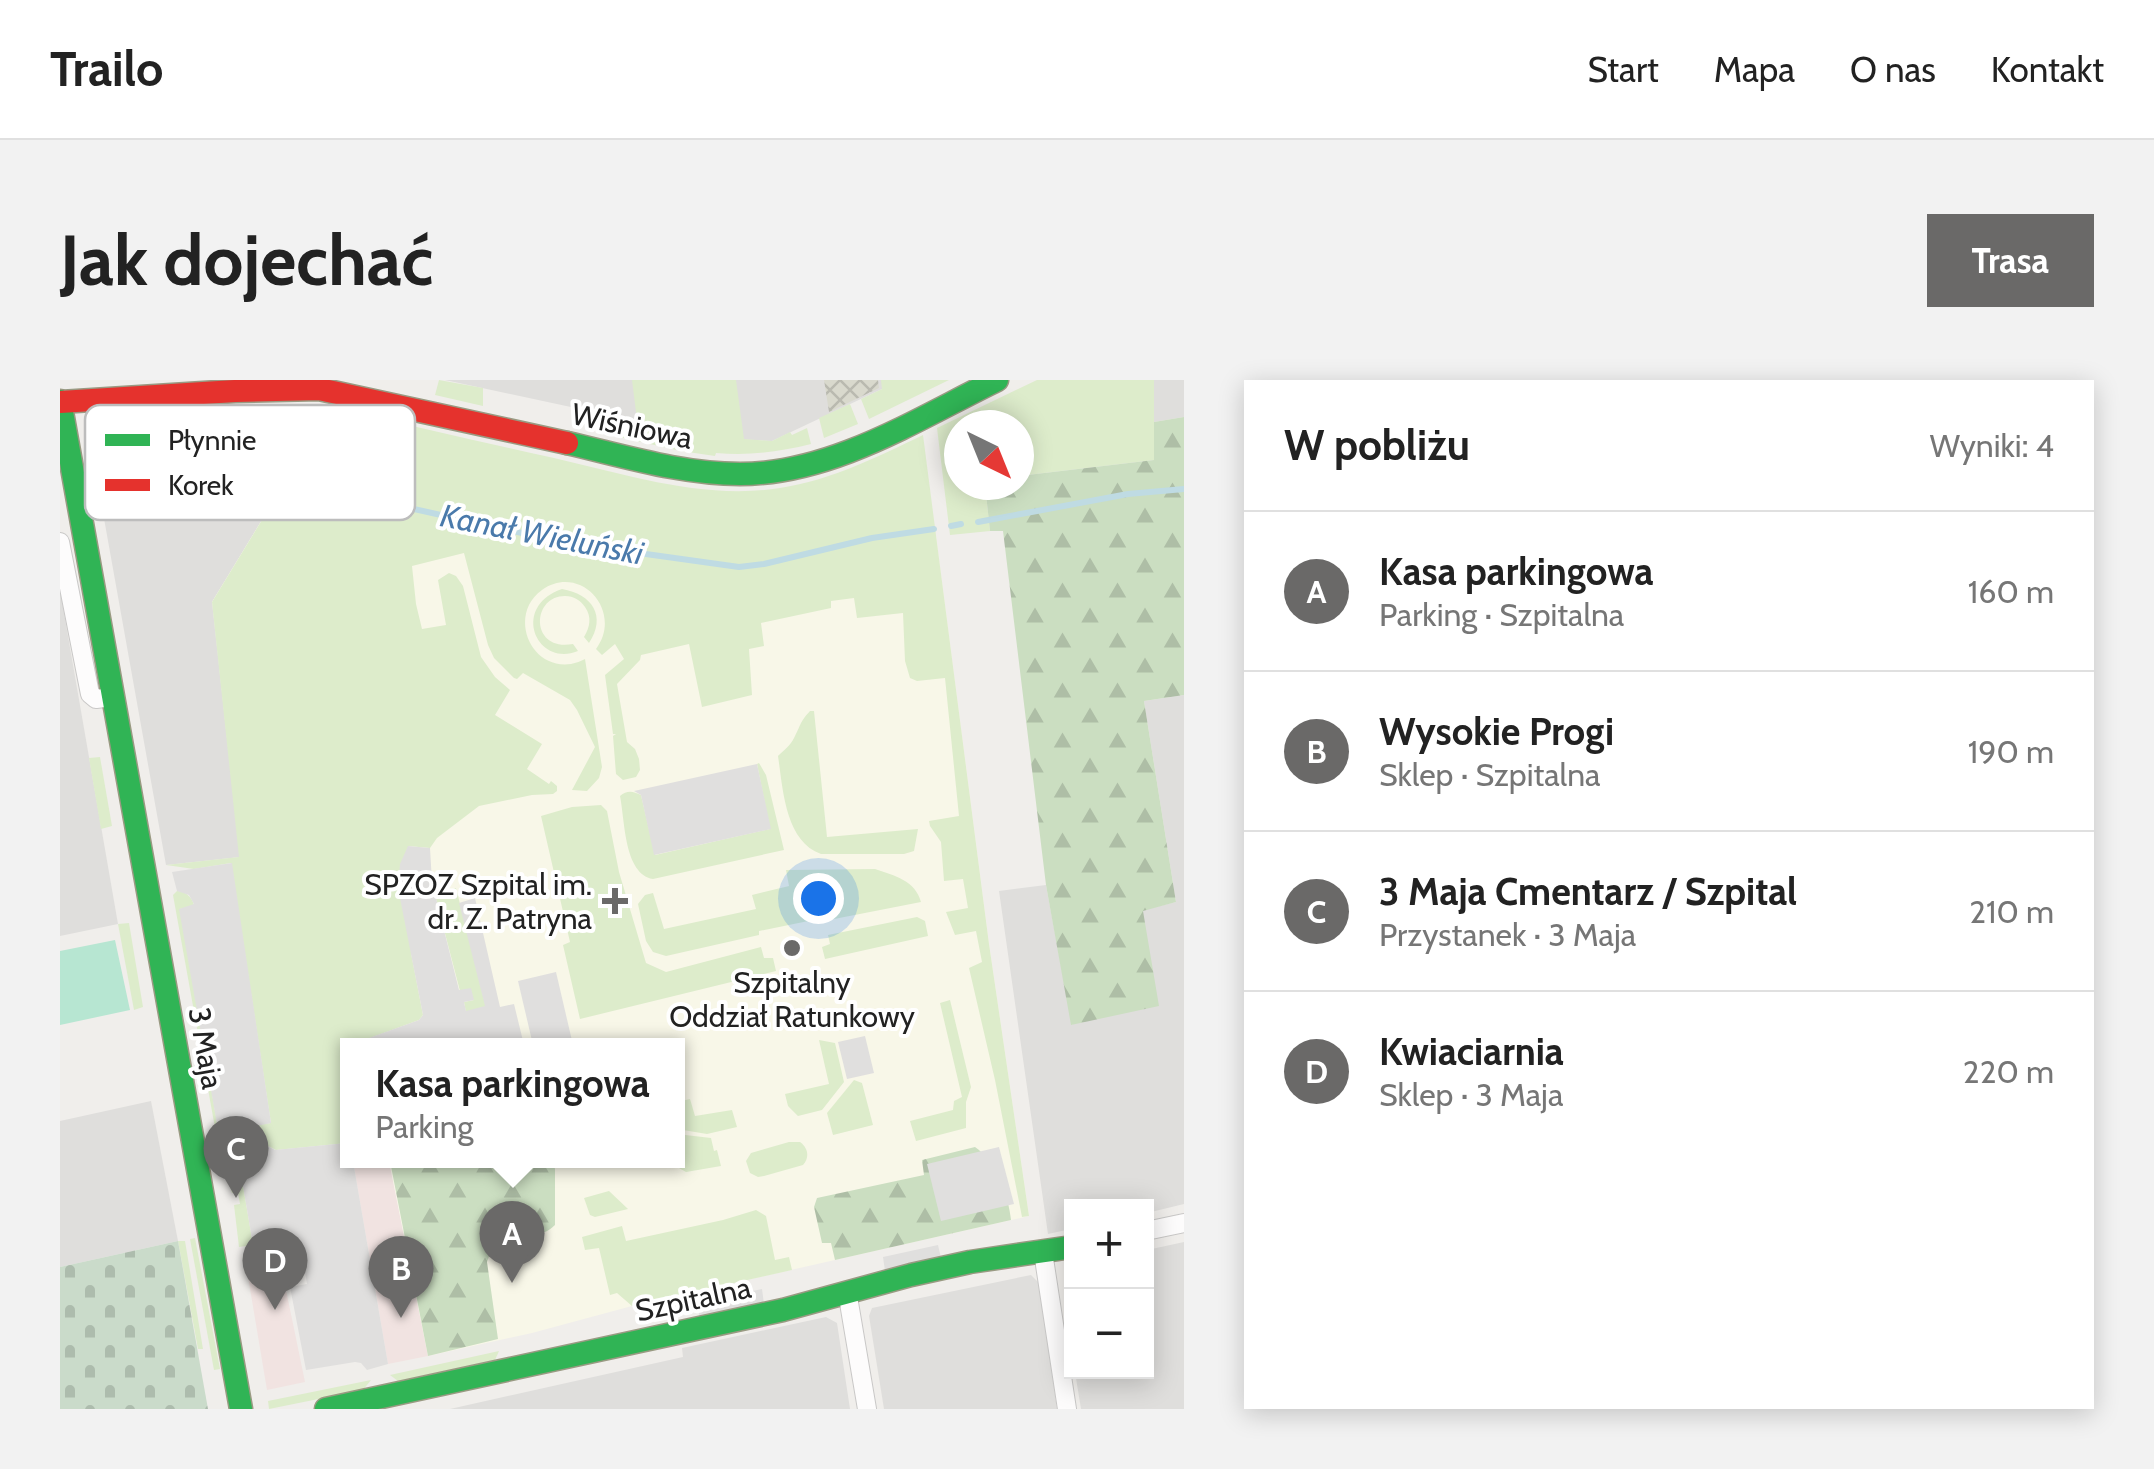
<!DOCTYPE html>
<html lang="pl">
<head>
<meta charset="utf-8">
<style>
  body { margin:0; font-family:Cabin,sans-serif; background:#f2f2f2; color:#222 }
  .controls { position:absolute; right:30px; bottom:30px; display:grid; overflow:hidden; border-radius:0px; box-shadow:0 5px 25px #0003 }
  .controls button { width:90px; height:90px; display:grid; place-items:center; padding:0; border:0; border-bottom:2px solid #e0e0e0; background:#fff; color:#222; font:50px sans-serif }
  .compass { position:absolute; left:884px; top:30px; width:90px; height:90px; border-radius:50%; background:#fff; box-shadow:0 5px 25px #0003; rotate:137deg }
  .you { position:absolute; left:758px; top:518px; width:35px; height:35px; margin:-25px; border:8px solid #fff; border-radius:50%; background:#1a73e8; box-shadow:0 0 0 15px #1a73e833 }
  .badge { display:grid; place-items:center; width:65px; height:65px; border-radius:50%; background:#6a6968; color:#fff; font-size:32px; font-weight:700 }
  .pin { position:absolute; translate:-50% -82px; filter:drop-shadow(0 2px 5px #0008) }
  .pin::after { content:''; position:absolute; top:52px; width:35px; height:30px; background:inherit; clip-path:polygon(0 0,100% 0,50% 100%) }
  .popup { position:absolute; left:280px; top:658px; width:345px; height:130px; box-sizing:border-box; display:grid; place-content:center; border-radius:0px; background:#fff; filter:drop-shadow(0 2px 8px #0005); font-size:32px; white-space:nowrap; color:#767676 }
  .popup b { font-size:38px; color:#222 }
  .popup::after { content:''; position:absolute; left:50%; top:100%; margin-left:-20px; border:20px solid transparent; border-top-color:#fff }
  .list { margin:0; padding:0; list-style:none }
  h2 { display:flex; justify-content:space-between; align-items:center; height:130px; margin:0; padding:0 40px; font-size:42px }
  h2 small { font-size:32px; font-weight:400; color:#767676 }
  .list li { display:grid; grid-template-columns:65px 1fr auto; gap:30px; align-items:center; box-sizing:border-box; height:160px; padding:0 40px; border-top:2px solid #e0e0e0 }
  .list b { display:block; font-size:38px; white-space:nowrap }
  .list p { margin:0; font-size:32px; white-space:nowrap; color:#767676 }
  .list em { font-size:32px; font-style:normal; color:#767676 }
  .map { position:relative; flex:none; width:1124px; height:1029px; overflow:hidden; border-radius:0px }
  header { display:flex; align-items:center; gap:60px; box-sizing:border-box; height:140px; padding:0 50px; background:#fff; border-bottom:2px solid #e0e0e0 }
  header strong { font-size:48px }
  nav { display:flex; gap:55px; margin-inline-start:auto; font-size:35px }
  .intro { display:flex; align-items:center; justify-content:space-between; box-sizing:border-box; height:240px; padding:0 60px }
  h1 { margin:0; font-size:70px }
  .button { padding:25px 45px; border-radius:0px; background:#6a6968; color:#fff; font-size:35px; font-weight:700 }
  main { display:flex; gap:60px; padding:0 60px }
  aside { flex:1; background:#fff; border-radius:0px; box-shadow:0 5px 25px #0003 }
  .map>svg:first-child { display:block }
  .residential { fill:#dfdedc }
  .commercial { fill:#f1e3e1 }
  .education { fill:#f8f7e8 }
  .construction { fill:url(#construction-cross-hatch) }
  .grass { fill:#ddeccb }
  .forest { fill:url(#forest-firs) }
  .cemetery { fill:url(#cemetery-stones) }
  .pitch { fill:#b7e6d2 }
  .parking { fill:#e0dfde }
  .lines { fill:none; stroke-linecap:round; stroke-linejoin:round }
  .stream { stroke:#bfdbe3; stroke-width:6 }
  .street-casing { stroke:#c9c8c7; stroke-width:20 }
  .fast-casing { stroke:#999a82; stroke-width:25 }
  .jam-casing { stroke:#999a82; stroke-width:25 }
  .street { stroke:#fdfcfc; stroke-width:18 }
  .fast { stroke:#30b455; stroke-width:22 }
  .jam { stroke:#e5322d; stroke-width:22 }
  .poi-dot { fill:#6a6968; stroke:#fff; stroke-width:4 }
  .labels { text-anchor:middle; dominant-baseline:central; stroke-width:8; stroke-linejoin:round; paint-order:stroke }
  .street-label { font-size:30px; fill:#222; stroke:#fff }
  .poi-label { font-size:30px; fill:#222; stroke:#fff; text-anchor:end }
  .water-label { font-size:32px; font-style:italic; fill:#4a7aab; stroke:#fff }
  .key { fill:#fff; stroke:#bdbdbd; stroke-width:2.5 }
  .key-label { font-size:28px; fill:#222 }
</style>
</head>
<body>
<header>
<strong>Trailo</strong>
<nav><a>Start</a><a>Mapa</a><a>O nas</a><a>Kontakt</a></nav>
</header>
<div class="intro"><h1>Jak dojechać</h1><a class="button">Trasa</a></div>
<main>
<div class="map">
<svg width="1124" height="1029" viewBox="0 0 1124 1029">
  <defs>
    <pattern id="construction-cross-hatch" width="8" height="8" patternUnits="userSpaceOnUse" patternTransform="scale(2.5)"><rect width="8" height="8" fill="#d9d9cd"/><path d="M0 0l8 8M0 8l8-8" fill="none" stroke="#babab0"/></pattern>
    <pattern id="forest-firs" width="22" height="20" patternUnits="userSpaceOnUse" patternTransform="scale(2.5)"><rect width="22" height="20" fill="#cbdec1"/><path d="M5 1l3.5 6h-7zM16 11l3.5 6h-7z" fill="#aebea6"/></pattern>
    <pattern id="cemetery-stones" width="16" height="16" patternUnits="userSpaceOnUse" patternTransform="scale(2.5)"><rect width="16" height="16" fill="#cadbca"/><path d="M2 7V4a2 2 0 0 1 4 0v3zM10 15v-3a2 2 0 0 1 4 0v3z" fill="#adbcad"/></pattern>
  </defs>
  <rect width="100%" height="100%" fill="#f0eeeb"/>
  <g class="residential">
    <path d="M385 0H841L712 61 655 58Z"/>
    <path d="M1094 0H1124V37L1094 42Z"/>
    <path d="M33 77 106 80 222 107 152 222 180 477 106 485Z"/>
    <path d="M0 210 58 544 0 556Z"/>
    <path d="M1124 315V824L1087 833 1086 826H1012L1011 849 988 854 939 511 986 505 1012 645 1083 530 1116 522 1084 321Z"/>
    <path d="M91 721 118 861 0 887V741Z"/>
    <path d="M1124 862V1029H1021L1015 992H1086L1087 870Z"/>
    <path d="M971 895 980 904 997 1029H824L809 936 812 928Z"/>
    <path d="M766 937 777 943 790 1029H390L623 977 622 968Z"/>
  </g>
  <g class="commercial">
    <path d="M293 781H329L368 976 328 984Z"/>
    <path d="M225 865 232 902 225 905 245 1002 207 1010 184 873Z"/>
  </g>
  <path class="education" d="M222 107 876 156 929 564 969 836 572 926 472 953 368 976 329 781 617 780V666H287L152 222Z"/>
  <path class="construction" d="M764 0H818L819 8 769 32Z"/>
  <g class="grass">
    <path d="M379 0 423 8V26L375 15Z"/>
    <path d="M572 0H676L684 59 712 61 730 52 732 55 747 48 751 64C719 72 689 76 656 73L655 76 621 71 546 54 550 35 577 40Z"/>
    <path d="M821 0H889L809 39 801 19 822 9Z"/>
    <path d="M977 0H1094V80L959 96V45H899V105H925L930 151 890 155 877 48Z"/>
    <path d="M790 24 798 44 764 58 759 38Z"/>
    <path d="M237 26 277 29C349 45 421 62 494 78 568 95 644 120 720 108 772 100 817 77 863 55L929 564 969 836 962 837 935 700 909 588 922 582 916 551 895 555 886 532 908 528 903 499 884 501 881 462 870 446 869 441 899 436 885 298 857 301 850 298 845 281 843 233 797 238 794 218 771 221V228L701 243 704 266 689 269 692 315 642 327 629 264 581 275 580 280 557 304 567 362 575 369 579 379 580 390 576 397 563 400 556 394 553 356 556 354H553L545 295 564 279 555 264 542 275 536 269C564 231 520 183 482 210 448 234 469 290 511 284 516 283 521 281 525 279L542 387 539 398 527 411 512 410 535 367 517 330 510 320 463 293 457 299 454 298 434 278 428 265 404 173 352 186 356 224 362 249 386 245 378 200 389 193 396 196 403 206 421 277 435 297 450 310 435 335 482 364 467 389 489 404 491 401 497 406V411L493 414 472 415 419 426 377 458 370 468 348 466 351 573 363 635 359 640 310 658 306 665 287 666V763L216 770 200 762 191 746 211 743 171 483 134 489 106 485 179 477 152 222 222 107 106 80 33 77 26 51 30 42 44 35Z"/>
    <path d="M502 209C532 214 547 236 529 263L524 257C530 247 532 237 525 227 520 220 514 216 505 216 471 216 470 272 513 264L518 271C477 288 450 227 502 209Z"/>
    <path d="M750 331H754L767 457 858 449 854 471 844 474H761C725 461 723 409 718 376 723 371 731 365 734 358 741 345 739 343 750 331Z"/>
    <path d="M40 377 52 446 41 449 29 378Z"/>
    <path d="M699 383 706 395 724 470 593 499C564 494 565 441 560 416 567 410 573 411 581 415L595 475 710 449 697 384Z"/>
    <path d="M541 425 547 431 559 492 586 583 606 592 701 567 704 578H713L716 591 520 639 503 565 510 562 481 436 512 427Z"/>
    <path d="M815 489C835 496 855 500 861 522L764 541 763 538 699 551V555L606 576 593 572 586 561 578 524 585 515 593 513 604 549 696 529 692 515 729 506 726 490Z"/>
    <path d="M396 508 426 627 406 632 404 622 414 620 400 611 375 515Z"/>
    <path d="M117 511C125 511 132 517 134 525L120 529 163 777 178 776 193 865 179 867 174 825 180 824 178 813H172L159 770 113 515Z"/>
    <path d="M857 537 865 541 868 556 765 579 762 567 770 564 768 555Z"/>
    <path d="M69 543 83 627 74 630 58 544Z"/>
    <path d="M890 620 911 707 906 722V748L856 761 850 741 893 730 894 721 902 717 880 623Z"/>
    <path d="M759 660 775 663 784 702 762 730 738 736 728 726 725 714 769 704Z"/>
    <path d="M794 700 802 703 813 745 773 755 767 733Z"/>
    <path d="M630 719 635 736 672 730 677 747 647 754 617 749V722Z"/>
    <path d="M617 754 651 758 654 771 657 770 661 786 626 792 619 788 615 781 617 780Z"/>
    <path d="M729 762H740C748 768 750 777 743 785L704 796 698 797 690 793 686 781 691 773Z"/>
    <path d="M549 811 568 829 535 837 530 835 524 818Z"/>
    <path d="M696 830 706 836 715 880 729 877 732 890 572 926 557 913 550 915 539 868 525 870 522 857 562 846 566 861 663 840Z"/>
    <path d="M135 858 160 989 154 990 130 859Z"/>
    <path d="M118 861H125L143 969H138Z"/>
    <path d="M439 971 435 980 338 1001 330 995Z"/>
    <path d="M311 1000 303 1010 209 1029 208 1021Z"/>
  </g>
  <g class="forest">
    <path d="M1124 37V315L1084 321 1116 522 1083 531 1099 626 1011 645 986 505 943 151H930L925 105H959V96L1094 80V42Z"/>
    <path d="M915 767C935 780 949 817 951 840L775 880 771 863H762L754 827 757 818 864 795 862 780Z"/>
    <path d="M330 781H493L495 789V845C474 866 437 849 427 882L438 959 368 976Z"/>
  </g>
  <path class="cemetery" d="M118 861 148 1029H0V887Z"/>
  <path class="pitch" d="M55 560 70 630 0 645V571Z"/>
  <g class="parking">
    <path d="M697 384 711 449 594 475 581 415 574 411Z"/>
    <path d="M348 466 370 468 372 502 399 610 411 608 414 620 404 622 406 631 425 626 399 523 415 518 440 627 454 624 464 665H306L309 658 359 640 363 635 338 508 340 484Z"/>
    <path d="M172 483 211 743 192 747 200 762 215 770 287 763V780L293 781 328 984 307 990 301 983 295 982 246 990 230 907 247 904 241 869 236 862 226 859 193 865 178 776 163 778 119 529 134 524 129 515 117 511 112 492Z"/>
    <path d="M496 592 513 665H473L458 601Z"/>
    <path d="M805 656 814 693 787 699 778 662Z"/>
    <path d="M939 767 954 824 881 841 867 784Z"/>
    <path d="M878 865 881 878 825 891 823 877Z"/>
    <path d="M702 909 704 924 640 938 637 923Z"/>
  </g>
  <g class="lines">
    <g class="stream">
      <path d="M32 74H102L120 77 507 163 679 187 704 184 812 158 874 149"/>
      <path d="M918 142 1068 114 1124 109"/>
      <path d="M891 146 901 144"/>
    </g>
    <defs>
      <g id="street">
        <path d="M0 162 30 314 36 319 53 317"/>
        <path d="M1086 851 1124 843"/>
        <path d="M983 872 1007 1029"/>
        <path d="M787 911 807 1029"/>
      </g>
      <g id="fast">
        <path d="M0 21 181 1029"/>
        <path d="M507 63C564 76 621 94 680 94 772 94 857 39 937 0"/>
        <path d="M266 1029 723 930 851 895 910 882 1012 867"/>
      </g>
      <path id="jam" d="M0 22 175 11 259 9 507 63"/>
    </defs>
    <use href="#street" class="street-casing"/>
    <use href="#fast" class="fast-casing"/>
    <use href="#jam" class="jam-casing"/>
    <use href="#street" class="street"/>
    <use href="#fast" class="fast"/>
    <use href="#jam" class="jam"/>
  </g>
  <g class="poi-dot">
    <path d="M550 506h10v10h10v10h-10v10h-10v-10h-10v-10h10z"/>
    <circle cx="732" cy="568" r="10"/>
  </g>
  <g class="labels">
    <g class="street-label">
      <text transform="translate(572 46) rotate(12)">Wiśniowa</text>
      <text transform="translate(146 668) rotate(80)">3 Maja</text>
      <text transform="translate(633 919) rotate(-12)">Szpitalna</text>
    </g>
    <g class="poi-label">
      <text x="532" y="504">SPZOZ Szpital im.<tspan x="532" dy="34">dr. Z. Patryna</tspan></text>
      <text x="732" y="602" text-anchor="middle">Szpitalny<tspan x="732" dy="34">Oddział Ratunkowy</tspan></text>
    </g>
    <g class="water-label">
      <text transform="translate(482 154) rotate(11)">Kanał Wieluński</text>
    </g>
  </g>
  <rect x="25" y="25" width="330" height="115" rx="15" class="key"/>
  <rect x="45" y="54" width="45" height="12" fill="#30b455"/>
  <rect x="45" y="99" width="45" height="12" fill="#e5322d"/>
  <g class="key-label">
    <text x="108" y="70">Płynnie</text>
    <text x="108" y="115">Korek</text>
  </g>
</svg>
<div class="controls">
<button>+</button>
<button>−</button>
</div>
<svg class="compass" viewBox="-18 -18 36 36"><path d="M0-13l5 13h-10z" fill="#e53935"/><path d="M0 13l5-13h-10z" fill="#767676"/></svg>
<div class="you"></div>
<div class="pin badge" style="left:452px;top:903px">A</div>
<div class="popup"><b>Kasa parkingowa</b>Parking</div>
<div class="pin badge" style="left:341px;top:938px">B</div>
<div class="pin badge" style="left:176px;top:818px">C</div>
<div class="pin badge" style="left:215px;top:930px">D</div>
</div>
<aside>
<h2>W pobliżu<small>Wyniki: 4</small></h2>
<ul class="list">
<li><span class="badge">A</span><div><b>Kasa parkingowa</b><p>Parking · Szpitalna</p></div><em>160 m</em></li>
<li><span class="badge">B</span><div><b>Wysokie Progi</b><p>Sklep · Szpitalna</p></div><em>190 m</em></li>
<li><span class="badge">C</span><div><b>3 Maja Cmentarz / Szpital</b><p>Przystanek · 3 Maja</p></div><em>210 m</em></li>
<li><span class="badge">D</span><div><b>Kwiaciarnia</b><p>Sklep · 3 Maja</p></div><em>220 m</em></li>
</ul>
</aside>
</main>
</body>
</html>
